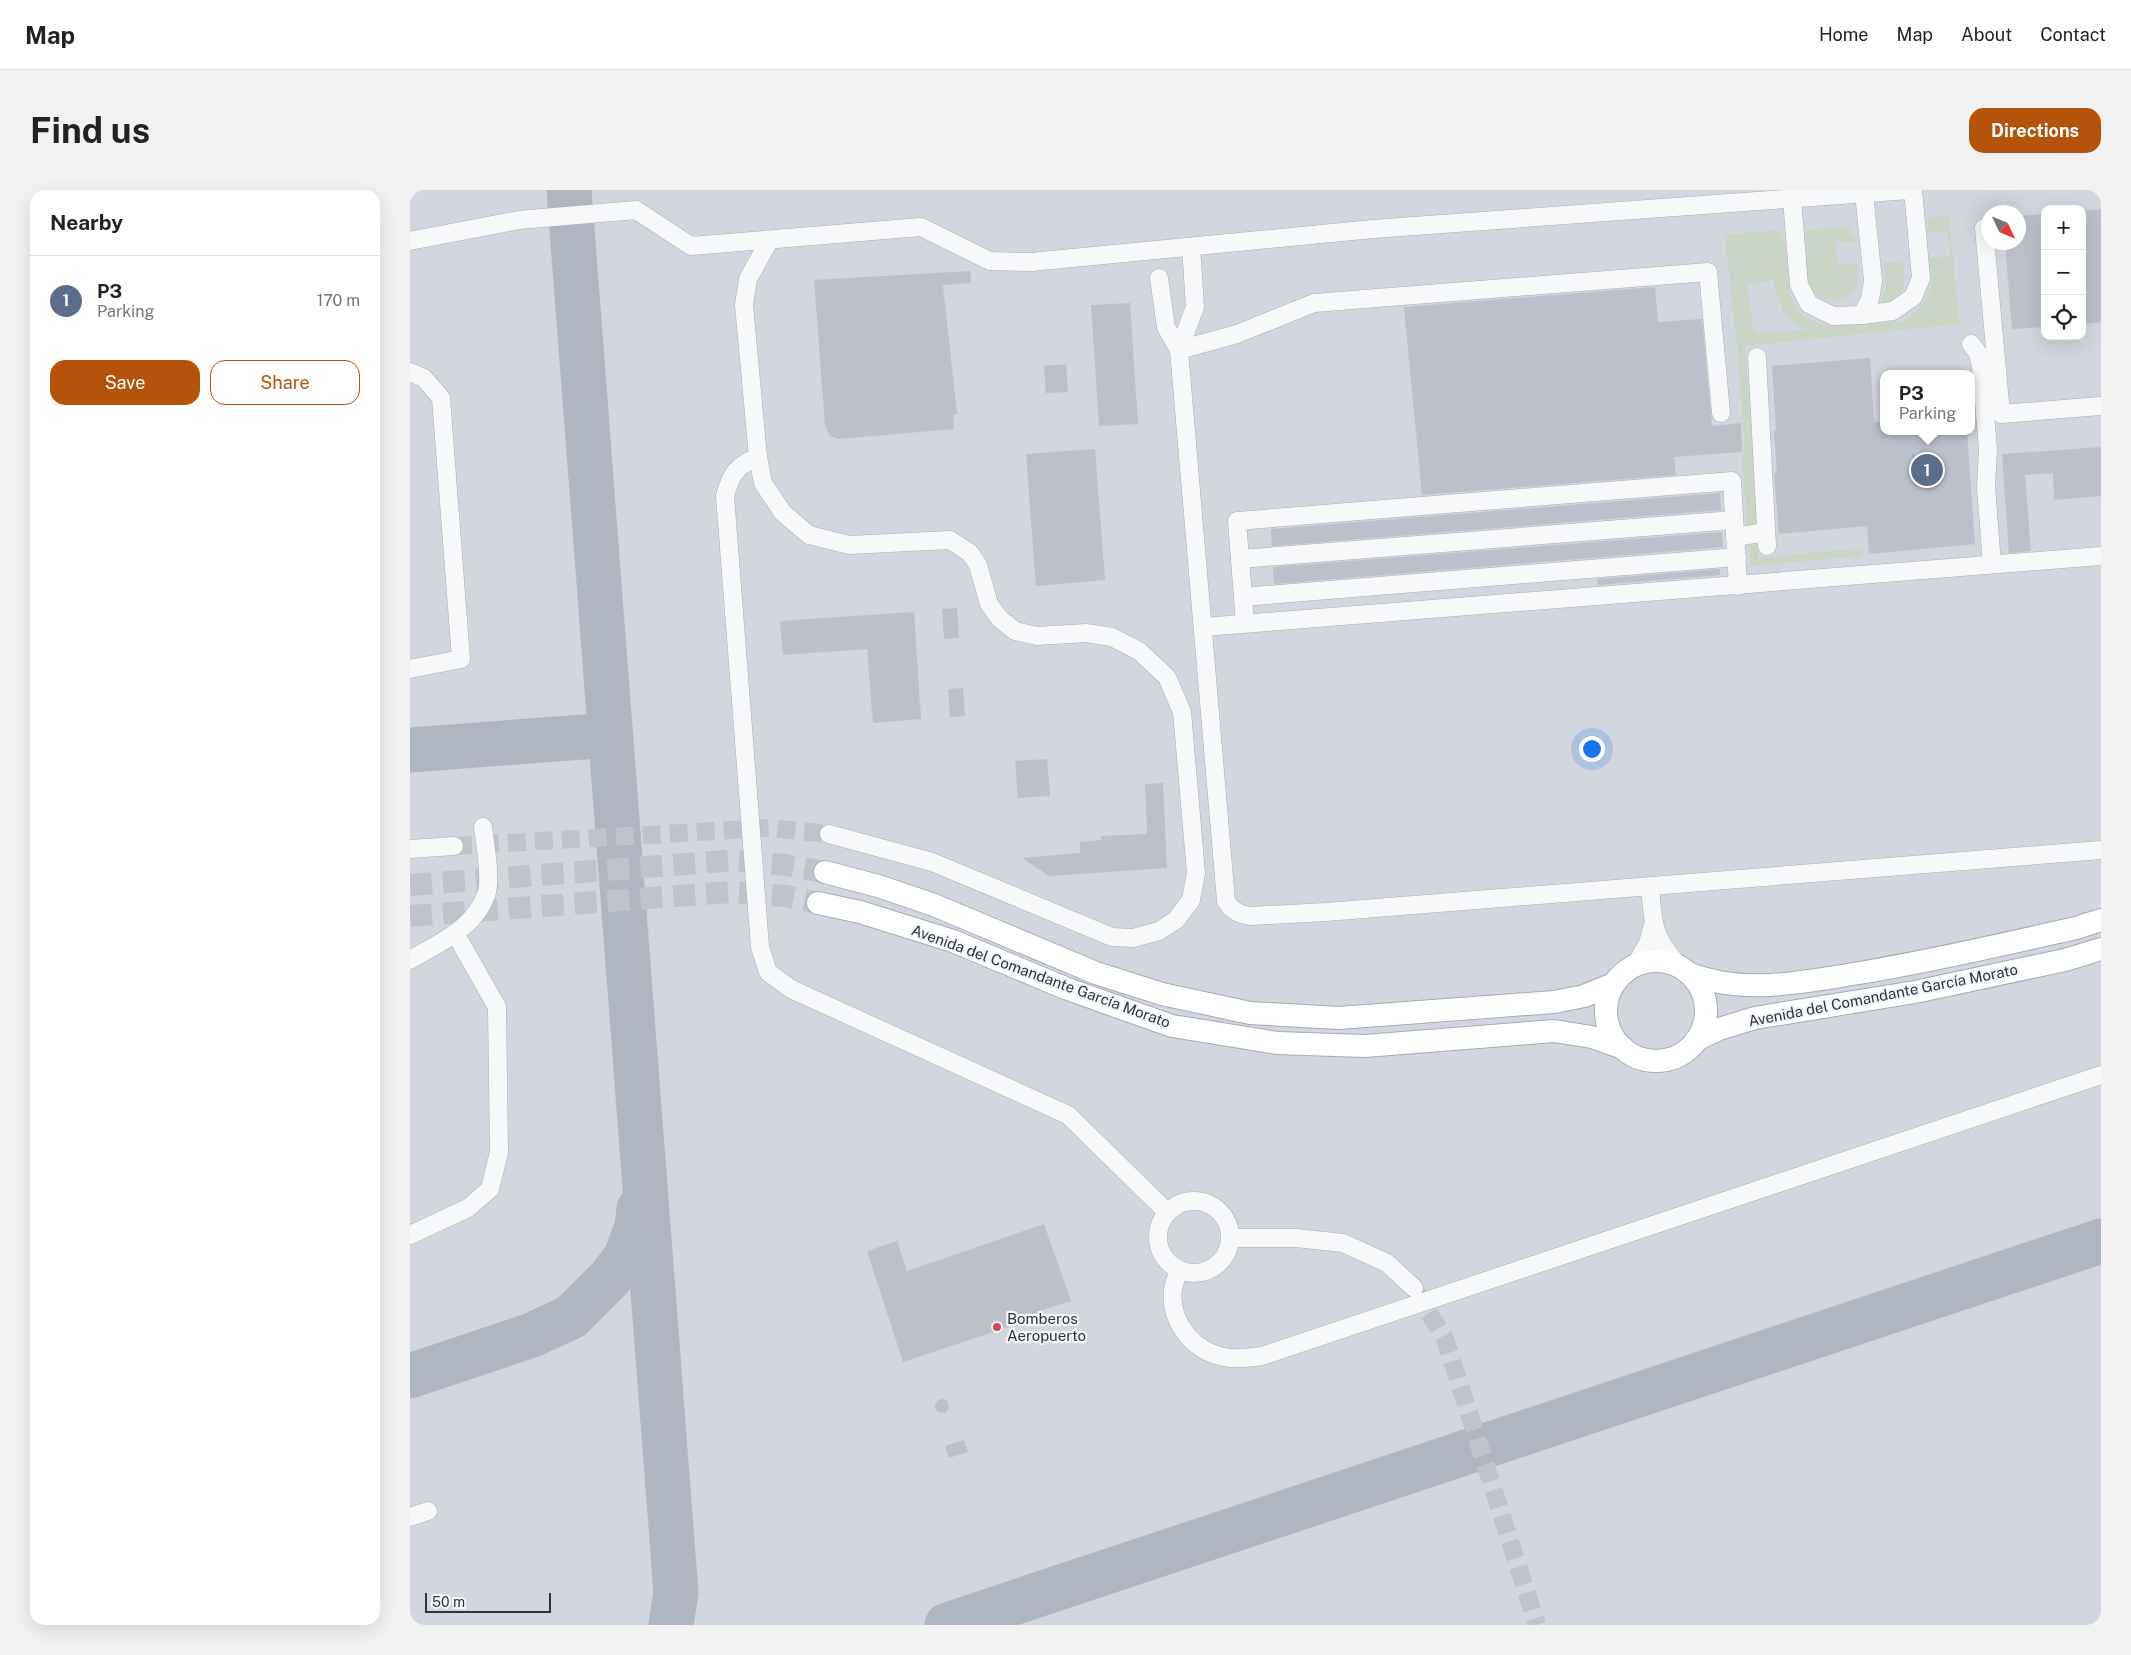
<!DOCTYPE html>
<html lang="en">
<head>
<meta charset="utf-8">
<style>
  body { margin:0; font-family:"Public Sans",sans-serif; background:#f2f2f2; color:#222 }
  .controls { position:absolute; right:15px; top:15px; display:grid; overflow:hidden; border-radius:10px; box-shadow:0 5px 20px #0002 }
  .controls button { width:45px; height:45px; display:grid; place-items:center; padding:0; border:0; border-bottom:1px solid #e0e0e0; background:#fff; color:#222; font:25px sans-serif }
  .compass { position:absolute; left:1571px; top:15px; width:45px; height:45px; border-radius:50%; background:#fff; box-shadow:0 5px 20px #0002; rotate:134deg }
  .scale { position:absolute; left:15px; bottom:12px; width:126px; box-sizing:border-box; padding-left:5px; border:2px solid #2b3445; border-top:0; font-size:14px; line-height:18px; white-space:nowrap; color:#2b3445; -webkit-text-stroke:4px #f4f6f9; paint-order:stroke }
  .you { position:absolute; left:1181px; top:558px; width:18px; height:18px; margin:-12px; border:4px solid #fff; border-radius:50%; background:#1a73e8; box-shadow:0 0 0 8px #1a73e833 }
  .badge { display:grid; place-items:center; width:32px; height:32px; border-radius:50%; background:#b45309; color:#fff; font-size:16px; font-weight:700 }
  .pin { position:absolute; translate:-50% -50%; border:2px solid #fff; box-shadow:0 1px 5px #0006 }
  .popup { position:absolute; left:1470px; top:180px; width:95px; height:65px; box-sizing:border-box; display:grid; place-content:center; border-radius:10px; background:#fff; filter:drop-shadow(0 1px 4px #0005); font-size:16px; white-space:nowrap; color:#767676 }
  .popup b { font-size:19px; color:#222 }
  .popup::after { content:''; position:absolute; left:50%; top:100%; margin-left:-10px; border:10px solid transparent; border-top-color:#fff }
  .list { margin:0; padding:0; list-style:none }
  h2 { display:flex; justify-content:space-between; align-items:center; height:65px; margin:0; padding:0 20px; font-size:21px }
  h2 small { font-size:16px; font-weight:400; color:#767676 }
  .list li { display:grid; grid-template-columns:32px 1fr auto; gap:15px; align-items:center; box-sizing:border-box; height:90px; padding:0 20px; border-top:1px solid #e0e0e0 }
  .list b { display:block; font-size:19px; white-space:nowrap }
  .list p { margin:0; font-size:16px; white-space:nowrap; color:#767676 }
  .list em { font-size:16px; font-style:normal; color:#767676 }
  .actions { display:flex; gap:10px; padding:15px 20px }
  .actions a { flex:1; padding:11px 0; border:1px solid #b45309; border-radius:15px; text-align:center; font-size:18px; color:#b45309 }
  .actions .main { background:#b45309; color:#fff }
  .icon { flex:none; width:28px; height:28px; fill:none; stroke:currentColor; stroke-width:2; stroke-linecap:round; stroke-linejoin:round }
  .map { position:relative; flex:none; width:1691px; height:1435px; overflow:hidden; border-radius:15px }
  header { display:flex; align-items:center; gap:30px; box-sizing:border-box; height:70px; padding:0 25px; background:#fff; border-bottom:1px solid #e0e0e0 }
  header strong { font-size:24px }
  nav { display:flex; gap:28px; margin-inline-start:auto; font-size:18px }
  .intro { display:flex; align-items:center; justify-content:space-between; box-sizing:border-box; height:120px; padding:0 30px }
  h1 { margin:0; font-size:35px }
  .button { padding:12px 22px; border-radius:15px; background:#b45309; color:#fff; font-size:18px; font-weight:700 }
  main { display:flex; gap:30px; padding:0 30px }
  aside { flex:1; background:#fff; border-radius:15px; box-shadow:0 5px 20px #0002 }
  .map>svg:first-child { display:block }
  .built { fill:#d2d6de; fill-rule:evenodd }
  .green { fill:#c9d6c5; fill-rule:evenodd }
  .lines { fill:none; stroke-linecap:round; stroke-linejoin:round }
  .taxiway { stroke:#b0b6c1; stroke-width:45 }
  .building { fill:#bbc0ca }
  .minor-tunnel { stroke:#bfc3cb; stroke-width:18; stroke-dasharray:18 9; stroke-linecap:butt }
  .major-tunnel { stroke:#bfc3cb; stroke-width:22; stroke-dasharray:22 11; stroke-linecap:butt }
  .minor-casing { stroke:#a9aeb7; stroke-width:19 }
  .major-casing { stroke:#a3abb8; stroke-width:24 }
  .minor { stroke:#f7f8fa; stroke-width:18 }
  .major { stroke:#fff; stroke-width:22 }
  .poi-dot { fill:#d1495b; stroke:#f4f6f9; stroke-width:2 }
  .labels { text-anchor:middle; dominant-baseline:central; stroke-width:4.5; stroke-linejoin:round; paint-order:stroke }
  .street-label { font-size:15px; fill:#2b3445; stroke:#f4f6f9 }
  .poi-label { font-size:15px; fill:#2b3445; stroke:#f4f6f9; text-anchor:start }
</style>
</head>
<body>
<header>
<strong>Map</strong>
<nav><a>Home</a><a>Map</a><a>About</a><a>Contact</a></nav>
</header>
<div class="intro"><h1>Find us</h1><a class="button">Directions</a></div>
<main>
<aside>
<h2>Nearby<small></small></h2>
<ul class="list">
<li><span class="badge" style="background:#5c6f8a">1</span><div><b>P3</b><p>Parking</p></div><em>170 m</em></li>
</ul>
<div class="actions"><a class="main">Save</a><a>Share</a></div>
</aside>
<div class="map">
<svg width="1691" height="1435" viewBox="0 0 1691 1435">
  <rect width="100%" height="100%" fill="#e4e7ec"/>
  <path class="built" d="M0 0H1691V1435H0ZM1635 19H1672V146H1635ZM1578 22H1608V52H1578ZM1473 184H1561V241H1473Z"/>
  <g class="green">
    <path d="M1539 26 1549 134 1335 156 1348 335 1337 336 1332 262 1335 261 1327 157 1315 45 1369 40 1375 51 1380 104 1384 113 1394 127 1414 136 1492 132C1504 124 1518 111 1521 96 1522 88 1519 76 1519 68L1541 66 1537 41 1517 42 1519 27ZM1364 90C1367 106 1371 122 1384 133 1387 136 1393 138 1398 140L1344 143 1337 95Z"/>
    <path d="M1438 37 1447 52H1426L1427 75 1448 74C1448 82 1450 93 1444 100 1432 115 1405 112 1397 95 1395 88 1396 78 1395 71 1394 60 1393 51 1397 40Z"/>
    <path d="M1494 71V99L1486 109 1470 114 1476 96 1474 73Z"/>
    <path d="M1347 353 1349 368 1452 358V366L1341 376 1339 354Z"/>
  </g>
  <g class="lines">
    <g class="taxiway">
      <path d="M159 0 266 1403 261 1435"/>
      <path d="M0 560 200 545"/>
      <path d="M0 1186 122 1145 161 1127 199 1089 216 1067 227 1036 229 1019"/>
      <path d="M537 1435 1691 1051"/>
    </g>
  </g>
  <g class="building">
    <path d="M1691 19V132L1672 134V21Z"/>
    <path d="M1635 24V137L1602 139 1595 52H1608V26Z"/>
    <path d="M560 81 561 93 533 95 547 224 543 225 544 239 428 249 419 245 415 235 404 90Z"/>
    <path d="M1245 97 1248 132 1292 129 1302 236 1331 233 1332 262 1264 267 1266 285 1012 305 994 117Z"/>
    <path d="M720 113 728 234 689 236 681 115Z"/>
    <path d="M1460 168 1464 232H1473V241H1527V245L1557 242 1565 354 1459 364 1457 336 1369 344 1364 283H1367L1364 240H1366L1362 176Z"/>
    <path d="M656 174 658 202 636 203 634 176Z"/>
    <path d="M1691 257V306L1644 310 1643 283 1615 285 1621 361 1599 363 1592 264Z"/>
    <path d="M685 259 695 390 626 396 616 264Z"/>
    <path d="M1310 303 1311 320 862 356 861 339Z"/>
    <path d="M1312 342 1313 357 864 394 863 377Z"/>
    <path d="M1310 379V385L1188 395 1187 389Z"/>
    <path d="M547 418 549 448 534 449 532 419Z"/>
    <path d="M504 422 511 529 463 533 457 459 373 465 370 431Z"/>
    <path d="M553 498 555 526 540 527 538 499Z"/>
    <path d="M637 569 640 606 608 608 605 571Z"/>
    <path d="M753 593 757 678 639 686 612 668 670 663V652L691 650V646L737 644 735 594Z"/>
    <path d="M634 1034 661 1111 632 1120 634 1125 493 1172 457 1061 487 1051 497 1081Z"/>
    <circle cx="532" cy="1216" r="7"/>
    <path d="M554 1250 558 1262 539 1268 535 1256Z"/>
  </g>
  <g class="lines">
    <g class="minor-tunnel">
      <path d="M44 656 359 638 419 644"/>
      <path d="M1005 1100 1035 1149 1127 1435"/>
    </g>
    <g class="major-tunnel">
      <path d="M0 695 327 670 375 675 415 682"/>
      <path d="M0 726 321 702 376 706 408 713"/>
    </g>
    <defs>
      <g id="minor">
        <path d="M1382 9 1389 95 1399 114 1423 126 1452 125 1483 121 1503 107 1511 88 1503 0"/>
        <path d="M1574 38 1591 224 1691 216"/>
        <path d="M0 51 109 30 226 20 281 56 511 37 580 71 621 72 963 39 1499 0"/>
        <path d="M359 51 338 89 334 115 348 267 353 293 373 323 399 345 439 355 540 350 560 363 568 375 579 414 590 429 605 441 627 446 676 443 702 447 729 461 757 487 772 522 786 683 781 710 766 730 749 741 723 748 702 747 522 672 419 644"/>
        <path d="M749 88 756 137 769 160 785 117 781 57"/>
        <path d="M1452 125 1460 109 1463 91 1454 3"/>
        <path d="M1561 154 1568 163 1571 177 1578 259 1576 297 1582 374"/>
        <path d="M1347 167 1357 356"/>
        <path d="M0 182 14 188 31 208 51 469 0 479"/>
        <path d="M1311 223 1298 82 904 113 827 144 769 160 816 711C822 721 829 724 840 726L916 722 1691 660"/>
        <path d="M348 267C326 276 321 284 315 306L350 757 358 782 381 799 658 925 757 1022"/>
        <path d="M1325 347 1356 342"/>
        <path d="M830 369 1324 330"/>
        <path d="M833 407 1327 367"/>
        <path d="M835 433 827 331 1322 291 1328 396"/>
        <path d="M794 437 1691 366"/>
        <path d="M0 659 44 656"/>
        <path d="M1240 697C1243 734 1243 748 1269 776"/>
        <path d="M0 770C29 753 66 738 77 702 81 688 75 653 73 637"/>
        <path d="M1225 776 1238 753 1243 735"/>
        <circle cx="784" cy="1047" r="36"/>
        <path d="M0 1045 58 1018 80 999 89 962 87 817 45 743"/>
        <path d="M821 1048H886L933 1053 977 1073 1004 1098"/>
        <path d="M769 1080C767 1086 764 1093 763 1099 759 1128 779 1156 806 1165 820 1170 837 1168 852 1166L1691 885"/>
        <path d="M0 1327 18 1321"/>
      </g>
      <g id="major">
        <path d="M415 682 468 696 524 715 686 783 752 804 840 823 929 828 1144 812 1174 806 1204 794"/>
        <path d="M408 713 450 722 543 751 655 798 762 836 867 853 955 856 1144 841 1182 847 1213 858"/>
        <circle cx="1246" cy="821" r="50"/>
        <path d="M1280 784C1335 805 1393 792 1449 783 1522 771 1594 754 1666 738L1691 730"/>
        <path d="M1286 850 1309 839 1345 828 1505 802 1655 770 1691 759"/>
      </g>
    </defs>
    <use href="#minor" class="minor-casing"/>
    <use href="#major" class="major-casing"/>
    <use href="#minor" class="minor"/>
    <use href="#major" class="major"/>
  </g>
  <circle class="poi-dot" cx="587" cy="1137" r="5"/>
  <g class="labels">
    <g class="street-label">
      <text transform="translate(631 786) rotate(20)">Avenida del Comandante García Morato</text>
      <text transform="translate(1473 805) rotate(-11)">Avenida del Comandante García Morato</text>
    </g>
    <g class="poi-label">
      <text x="597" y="1128">Bomberos<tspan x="597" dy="17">Aeropuerto</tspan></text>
    </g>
  </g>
</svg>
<div class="controls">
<button>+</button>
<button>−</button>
<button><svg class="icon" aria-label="locate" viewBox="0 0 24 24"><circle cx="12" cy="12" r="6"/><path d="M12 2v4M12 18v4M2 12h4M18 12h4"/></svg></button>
</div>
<svg class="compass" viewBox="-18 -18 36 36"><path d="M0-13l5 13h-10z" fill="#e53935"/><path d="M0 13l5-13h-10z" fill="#767676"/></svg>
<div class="scale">50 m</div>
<div class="you"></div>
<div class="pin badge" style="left:1517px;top:280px;background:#5c6f8a">1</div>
<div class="popup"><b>P3</b>Parking</div>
</div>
</main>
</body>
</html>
